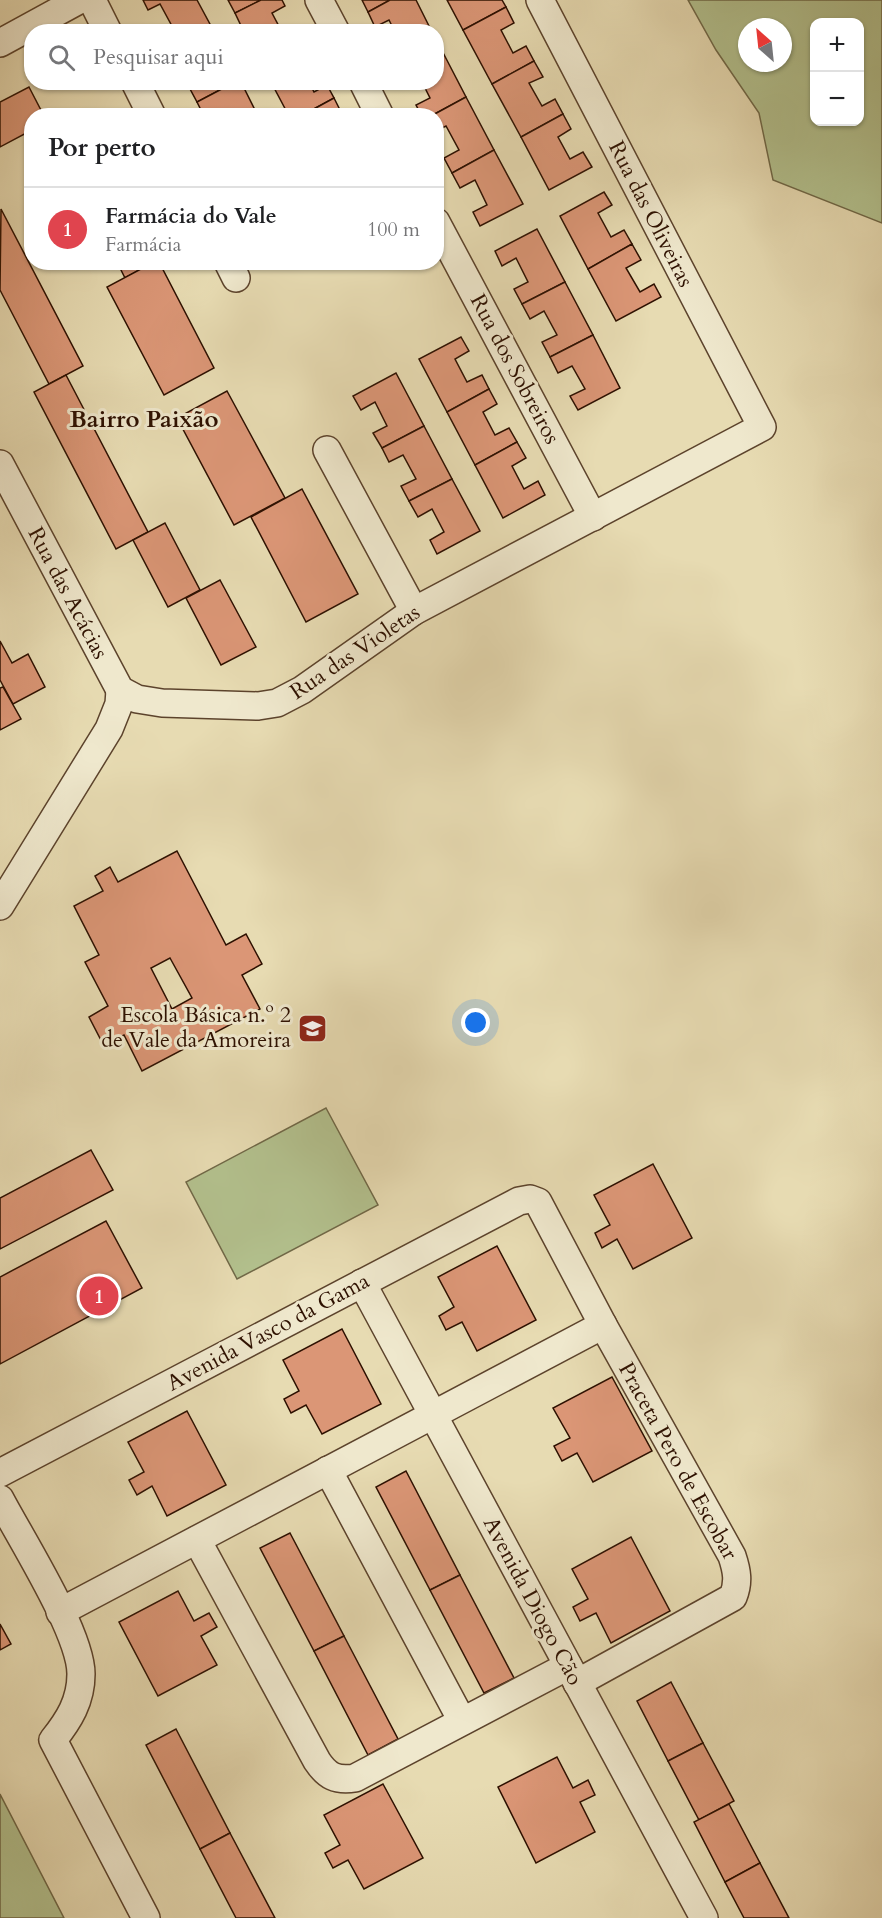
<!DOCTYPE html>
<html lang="pt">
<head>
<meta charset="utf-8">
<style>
  body { margin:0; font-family:Cardo,serif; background:#f2f2f2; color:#202124 }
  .controls { position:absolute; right:18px; top:18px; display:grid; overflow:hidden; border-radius:12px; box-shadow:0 2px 4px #0004 }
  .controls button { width:54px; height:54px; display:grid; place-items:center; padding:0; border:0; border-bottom:2px solid #e0e0e0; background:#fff; color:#202124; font:30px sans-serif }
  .compass { position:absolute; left:738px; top:18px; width:54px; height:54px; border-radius:50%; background:#fff; box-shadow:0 2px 4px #0004; rotate:333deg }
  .you { position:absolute; left:476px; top:1023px; width:21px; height:21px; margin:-15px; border:4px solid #fff; border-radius:50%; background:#1a73e8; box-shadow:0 0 0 9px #1a73e833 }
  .badge { display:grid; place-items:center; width:39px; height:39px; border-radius:50%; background:#8f2418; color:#fff; font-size:20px; font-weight:700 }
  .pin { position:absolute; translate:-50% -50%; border:3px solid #fff; box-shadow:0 2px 6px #0006 }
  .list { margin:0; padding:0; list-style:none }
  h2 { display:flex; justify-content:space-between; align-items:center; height:78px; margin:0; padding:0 24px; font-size:26px }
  h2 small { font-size:20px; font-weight:400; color:#757577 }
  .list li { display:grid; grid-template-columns:39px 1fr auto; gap:18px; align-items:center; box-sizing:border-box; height:84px; padding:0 24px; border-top:2px solid #e0e0e0 }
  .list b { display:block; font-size:22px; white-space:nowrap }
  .list p { margin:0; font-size:20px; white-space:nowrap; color:#757577 }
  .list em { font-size:20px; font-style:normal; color:#757577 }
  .icon { flex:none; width:33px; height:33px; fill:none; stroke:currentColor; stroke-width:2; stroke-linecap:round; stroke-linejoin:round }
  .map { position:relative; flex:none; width:882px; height:1918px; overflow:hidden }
  .search { position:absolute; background:#fff; box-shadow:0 2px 4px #0004; left:24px; top:24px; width:420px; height:66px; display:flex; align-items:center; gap:15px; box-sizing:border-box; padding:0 21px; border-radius:24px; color:#757577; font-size:22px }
  .panel { position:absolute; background:#fff; box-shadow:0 2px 4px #0004; left:24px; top:108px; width:420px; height:162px; border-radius:24px }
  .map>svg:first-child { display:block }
  .green { fill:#b3c18e; stroke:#706847; stroke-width:1.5; fill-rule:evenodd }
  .building { fill:#db9676; stroke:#2d1000; stroke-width:1.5; fill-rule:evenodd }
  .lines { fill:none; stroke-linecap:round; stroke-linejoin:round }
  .street-casing { stroke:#5c432c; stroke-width:30 }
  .street { stroke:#efe8cd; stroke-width:27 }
  .labels { text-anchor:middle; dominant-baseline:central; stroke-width:6; stroke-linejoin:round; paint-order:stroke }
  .street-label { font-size:22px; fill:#2d1000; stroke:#efe8cd }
  .poi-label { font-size:22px; fill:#2d1000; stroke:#efe8cd; text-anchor:end }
  .neighbourhood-label { font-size:24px; font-weight:bold; fill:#2d1000; stroke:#efe8cd }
</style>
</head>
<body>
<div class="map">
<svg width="882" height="1918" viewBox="0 0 882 1918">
  <rect width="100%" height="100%" fill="#e7dbb2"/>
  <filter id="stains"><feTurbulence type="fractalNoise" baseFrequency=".00333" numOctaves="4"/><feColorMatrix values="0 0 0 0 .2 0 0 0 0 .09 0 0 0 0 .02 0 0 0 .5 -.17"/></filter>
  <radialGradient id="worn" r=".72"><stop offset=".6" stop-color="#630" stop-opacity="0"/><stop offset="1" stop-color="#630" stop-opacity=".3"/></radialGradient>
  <g class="green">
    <path d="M688 0H882V223L773 180 759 113 716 50ZM814 22H860V122H814ZM747 27H783V63H747Z"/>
    <path d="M326 1108 378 1205 237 1279 186 1182Z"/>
    <path d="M0 1794 64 1918H0Z"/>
  </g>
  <g class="building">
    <path d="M143 0H197L211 26 201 32H166L173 28 160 4 148 10Z"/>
    <path d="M228 0H261L235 13Z"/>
    <path d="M261 0H282L285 6 272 13 282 32H244L235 13Z"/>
    <path d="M362 0H390L368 12Z"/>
    <path d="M390 0H416L432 32H395L389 20 375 27 368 12Z"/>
    <path d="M447 0H502L506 7 463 30Z"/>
    <path d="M506 7 514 23 501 30 513 53 526 46 534 61 492 84 463 30Z"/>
    <path d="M211 26 214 32H201Z"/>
    <path d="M438 43 466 97 431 116H422L416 105 430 98 422 82H436Z"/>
    <path d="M534 61 543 77 529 83 542 106 555 99 563 114 521 137 492 84Z"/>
    <path d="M198 82H235L197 102 189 87Z"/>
    <path d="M235 82H241L258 116H221L218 110 204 116 197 102Z"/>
    <path d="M271 82H309L314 92 327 85 334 98 301 116H289Z"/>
    <path d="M29 87 44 116H32V130L0 147V102Z"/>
    <path d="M466 97 494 150 452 173 444 158 459 150 446 126 436 131V116H431Z"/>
    <path d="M334 98 342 114 339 116H301Z"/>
    <path d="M563 114 571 129 558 137 570 159 583 152 592 167 549 190 521 137Z"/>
    <path d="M494 150 523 204 480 226 473 212 487 205 475 180 460 188 452 173Z"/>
    <path d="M604 192 612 205 598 213 611 237 624 230 632 244 588 269 560 216Z"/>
    <path d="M1 209 83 366 49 384 0 290Z"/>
    <path d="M537 229 565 282 522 304 514 289 528 282 516 258 502 266 495 251Z"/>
    <path d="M632 244 641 260 626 268 640 292 654 284 661 297 616 321 588 269Z"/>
    <path d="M117 262H154L125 278Z"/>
    <path d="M154 262H159L214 368 164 395 107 287Z"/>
    <path d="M565 282 593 335 550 357 542 342 557 335 544 311 530 319 522 304Z"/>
    <path d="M593 335 620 388 578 410 570 396 585 389 572 366 558 373 550 357Z"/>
    <path d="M461 337 469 351 455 359 467 382 482 375 489 389 447 412 419 359Z"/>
    <path d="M396 373 424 426 382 448 373 433 387 426 375 402 361 410 353 396Z"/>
    <path d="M66 375 148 532 116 549 34 392Z"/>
    <path d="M489 389 497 404 483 412 495 435 509 428 517 442 475 465 447 412Z"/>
    <path d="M227 391 285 498 234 525 177 418Z"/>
    <path d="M424 426 452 479 409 501 401 486 416 479 403 455 389 462 382 448Z"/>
    <path d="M517 442 526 458 512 466 524 489 538 481 545 495 503 518 475 465Z"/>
    <path d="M452 479 480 531 437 554 430 540 444 532 432 509 418 517 409 501Z"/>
    <path d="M302 489 358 594 306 622 251 517Z"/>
    <path d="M165 523 200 590 168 607 133 540Z"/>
    <path d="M220 580 256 647 221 665 186 598Z"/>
    <path d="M0 641 12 663 28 654 45 687 13 704 0 680Z"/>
    <path d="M3 687 21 719 0 730V688Z"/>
    <path d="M177 851 226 945 246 934 262 964 242 975 260 1009 142 1071 124 1035 104 1046 89 1017 108 1006 85 962 99 955 74 906 103 891 95 876 110 867 118 882ZM170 958 192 998 172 1009 151 968Z"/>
    <path d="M91 1150 113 1190 0 1249V1198Z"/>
    <path d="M653 1164 692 1238 633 1269 617 1239 602 1248 595 1233 610 1225 594 1195Z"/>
    <path d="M106 1221 142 1288 0 1364V1277Z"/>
    <path d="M497 1246 536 1320 477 1351 462 1322 446 1330 439 1316 454 1307 438 1277Z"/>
    <path d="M342 1329 381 1404 322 1434 306 1405 291 1413 284 1399 299 1391 283 1360Z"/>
    <path d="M612 1377 652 1451 593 1482 577 1453 562 1461 554 1446 570 1438 553 1408Z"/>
    <path d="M187 1411 226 1485 167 1516 152 1486 137 1495 129 1480 144 1472 128 1442Z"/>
    <path d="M406 1471 460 1575 430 1590 376 1487Z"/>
    <path d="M290 1533 344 1636 314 1651 260 1548Z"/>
    <path d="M631 1537 670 1611 611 1643 596 1613 580 1621 573 1607 588 1599 572 1569Z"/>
    <path d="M460 1575 514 1678 484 1693 430 1590Z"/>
    <path d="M178 1591 194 1621 209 1613 217 1627 201 1636 217 1665 158 1696 119 1622Z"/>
    <path d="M0 1624 11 1644 0 1650Z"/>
    <path d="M344 1636 398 1739 368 1755 314 1651Z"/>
    <path d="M671 1682 703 1743 668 1761 637 1701Z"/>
    <path d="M176 1729 230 1833 200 1849 146 1745Z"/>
    <path d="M703 1743 734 1801 699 1820 668 1761Z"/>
    <path d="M557 1757 573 1788 588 1780 595 1795 580 1802 595 1832 536 1863 498 1787Z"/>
    <path d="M383 1784 423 1858 364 1889 348 1860 333 1868 325 1853 340 1845 324 1815Z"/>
    <path d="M729 1804 760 1863 725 1882 694 1822Z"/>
    <path d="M230 1833 275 1918H236L200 1849Z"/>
    <path d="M760 1863 789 1918H744L725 1882Z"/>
  </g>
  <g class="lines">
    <defs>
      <g id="street">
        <path d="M92 0 108 32"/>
        <path d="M319 0 336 32"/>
        <path d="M0 43 79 0"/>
        <path d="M135 82 152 116"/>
        <path d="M363 82 380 116"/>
        <path d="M436 222 593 517"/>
        <path d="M228 262 236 278"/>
        <path d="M327 450 414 611"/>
        <path d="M0 464 120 690 137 699 162 703 258 706 277 703 302 690 414 611 762 427 540 0"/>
        <path d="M0 906 109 729 119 704 120 690"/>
        <path d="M362 1283 704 1918"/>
        <path d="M328 1470 462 1721"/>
        <path d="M0 1473 519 1201 530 1199 538 1202 603 1325 732 1556C737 1571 739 1582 733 1597L577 1683"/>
        <path d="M0 1499C21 1539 81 1633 81 1674 81 1701 69 1720 53 1740L146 1918"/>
        <path d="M197 1540 317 1761C327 1776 336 1781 355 1778L568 1666"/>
        <path d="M60 1612 603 1325"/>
      </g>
    </defs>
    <use href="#street" class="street-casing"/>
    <use href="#street" class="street"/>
  </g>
  <defs>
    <symbol id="school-square" viewBox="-11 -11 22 22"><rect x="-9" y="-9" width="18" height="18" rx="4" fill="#8f2418" stroke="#efe8cd"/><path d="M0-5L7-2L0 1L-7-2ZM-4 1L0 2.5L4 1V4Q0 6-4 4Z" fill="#fff"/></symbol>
  </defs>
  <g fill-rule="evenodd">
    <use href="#school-square" x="296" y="1012" width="33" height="33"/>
  </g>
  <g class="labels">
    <g class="street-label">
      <text transform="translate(651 214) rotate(63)">Rua das Oliveiras</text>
      <text transform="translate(515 369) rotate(62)">Rua dos Sobreiros</text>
      <text transform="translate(68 593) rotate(62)">Rua das Acácias</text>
      <text transform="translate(355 652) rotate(-34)">Rua das Violetas</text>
      <text transform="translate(268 1332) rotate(-28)">Avenida Vasco da Gama</text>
      <text transform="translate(678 1461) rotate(61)">Praceta Pero de Escobar</text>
      <text transform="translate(533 1601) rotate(62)">Avenida Diogo Cão</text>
    </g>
    <g class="poi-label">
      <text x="291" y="1015">Escola Básica n.º 2<tspan x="291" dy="25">de Vale da Amoreira</tspan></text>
    </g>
    <g class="neighbourhood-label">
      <text x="144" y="419">Bairro Paixão</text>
    </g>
  </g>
  <rect width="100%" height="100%" filter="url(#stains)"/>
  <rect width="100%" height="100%" fill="url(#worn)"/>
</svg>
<div class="controls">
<button>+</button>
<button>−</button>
</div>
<svg class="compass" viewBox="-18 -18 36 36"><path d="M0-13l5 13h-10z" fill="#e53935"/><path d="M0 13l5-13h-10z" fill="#757577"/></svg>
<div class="you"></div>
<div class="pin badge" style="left:99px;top:1296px;background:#e0444e">1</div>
<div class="search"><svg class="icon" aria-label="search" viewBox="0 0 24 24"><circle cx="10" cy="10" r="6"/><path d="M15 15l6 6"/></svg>Pesquisar aqui</div>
<section class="panel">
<h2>Por perto<small></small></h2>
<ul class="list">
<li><span class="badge" style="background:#e0444e">1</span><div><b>Farmácia do Vale</b><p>Farmácia</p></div><em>100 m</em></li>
</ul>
</section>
</div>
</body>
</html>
